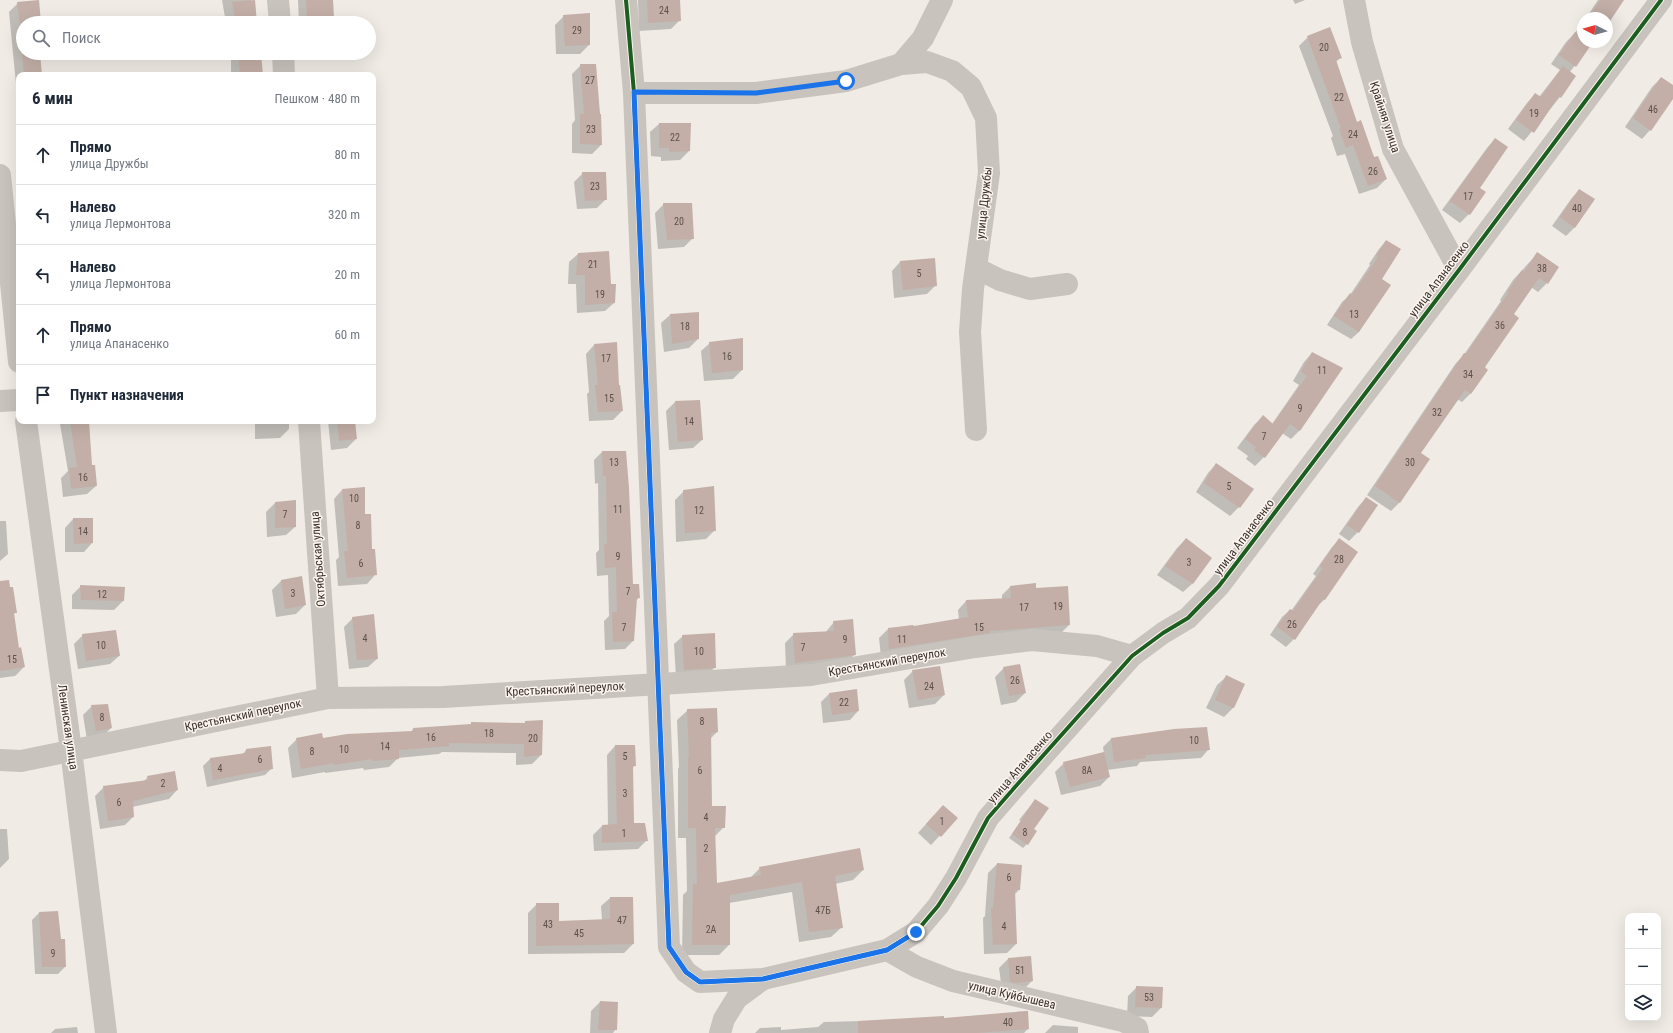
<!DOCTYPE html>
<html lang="ru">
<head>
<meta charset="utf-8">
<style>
  body { margin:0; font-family:"Roboto Condensed",sans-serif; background:#f6f6f7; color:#1f2937 }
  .controls { position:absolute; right:12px; bottom:12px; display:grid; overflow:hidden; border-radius:8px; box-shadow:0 4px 16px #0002 }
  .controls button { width:36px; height:36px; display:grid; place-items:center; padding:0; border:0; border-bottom:1px solid #e0e1e3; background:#fff; color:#1f2937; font:20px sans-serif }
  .compass { position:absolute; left:1577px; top:12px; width:36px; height:36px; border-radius:50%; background:#fff; box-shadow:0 4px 16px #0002; rotate:276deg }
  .stop { position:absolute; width:12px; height:12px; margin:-9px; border:3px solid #1a73e8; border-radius:50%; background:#fff }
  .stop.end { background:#1a73e8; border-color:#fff; box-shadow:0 1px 4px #0008 }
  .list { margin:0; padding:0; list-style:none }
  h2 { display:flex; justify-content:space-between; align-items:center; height:52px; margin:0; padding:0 16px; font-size:17px }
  h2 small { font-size:13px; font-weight:400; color:#747a83 }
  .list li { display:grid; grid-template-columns:26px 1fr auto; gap:12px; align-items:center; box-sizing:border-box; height:60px; padding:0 16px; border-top:1px solid #e0e1e3 }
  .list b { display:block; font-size:15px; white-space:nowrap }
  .list p { margin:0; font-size:13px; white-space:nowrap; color:#747a83 }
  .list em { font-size:13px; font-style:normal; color:#747a83 }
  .icon { flex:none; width:22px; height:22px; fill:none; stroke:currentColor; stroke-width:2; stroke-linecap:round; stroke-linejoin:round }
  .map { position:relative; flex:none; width:1673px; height:1033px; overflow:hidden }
  .search { position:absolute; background:#fff; box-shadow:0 4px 16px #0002; left:16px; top:16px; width:360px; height:44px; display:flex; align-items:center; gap:10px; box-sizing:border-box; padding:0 14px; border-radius:22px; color:#747a83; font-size:15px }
  .panel { position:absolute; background:#fff; box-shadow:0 4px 16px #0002; left:16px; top:72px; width:360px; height:352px; border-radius:8px }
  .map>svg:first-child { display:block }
  .shadow { fill:#0003 }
  .building { fill:#c3afa7 }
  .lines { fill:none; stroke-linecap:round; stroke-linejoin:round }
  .minor { stroke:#c9c3be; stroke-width:22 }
  .cycleway-casing { stroke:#fbf5ee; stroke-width:6 }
  .cycleway { stroke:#1b5e20; stroke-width:4 }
  .route { stroke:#1a73e8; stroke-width:5 }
  .labels { text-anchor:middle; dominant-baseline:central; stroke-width:3; stroke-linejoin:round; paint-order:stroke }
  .number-label { font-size:10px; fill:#5d504a }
  .street-label { font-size:12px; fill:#3b302b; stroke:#fbf5ee }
</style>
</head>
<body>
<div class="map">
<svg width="1673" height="1033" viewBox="0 0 1673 1033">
  <rect width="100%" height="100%" fill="#f0ebe5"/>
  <g class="shadow">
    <path d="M222 0H251L256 23H226Z"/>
    <path d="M298 0H332L333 16 327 23H299Z"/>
    <path d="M638 0H679L680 20 671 29 639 31Z"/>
    <path d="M1293 0H1305L1295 4Z"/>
    <path d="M1598 0 1622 1 1607 23V18H1586Z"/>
    <path d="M18 3 40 23H23V53H39L41 75H19V115L9 12Z"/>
    <path d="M564 16 589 45 580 54H556L555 25Z"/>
    <path d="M1583 22V42H1592L1570 72 1560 97 1524 141 1508 129 1527 103 1535 94 1539 97 1560 70 1551 64 1566 42 1575 33Z"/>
    <path d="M1308 37 1340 58 1336 62 1356 123 1386 179 1377 188 1359 194 1345 154 1337 156 1331 138 1333 136 1299 46Z"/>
    <path d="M231 53H259L261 75H231Z"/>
    <path d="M581 65 600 115 601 145 592 154 572 153V124L575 120 572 74Z"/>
    <path d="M1661 78 1673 87V98L1650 130 1642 139 1625 127 1652 87Z"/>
    <path d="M659 124 689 151 680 160 661 161V157L651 156 650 132Z"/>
    <path d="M1495 139 1469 214 1460 223 1442 210 1487 148Z"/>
    <path d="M583 173 606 199 597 208 577 209 574 182Z"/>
    <path d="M1579 190 1594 200 1574 228 1566 236 1552 226 1571 199Z"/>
    <path d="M664 204 693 238 684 247 658 249 655 213Z"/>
    <path d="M1386 241 1380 279 1359 332 1351 339 1327 325 1342 302 1350 295 1370 265 1369 264 1379 249Z"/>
    <path d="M1538 253 1558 267 1547 283 1538 292 1531 287 1512 314 1470 394 1462 402 1457 399 1420 453 1400 502 1391 511 1367 495 1456 363 1463 356 1501 301 1500 300 1513 280Z"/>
    <path d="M578 254 610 285 614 303 605 311 577 313 576 284H568L569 262Z"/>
    <path d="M900 262 936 285 927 294 894 298 892 271Z"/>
    <path d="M670 315 698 339 689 348 664 352 661 323Z"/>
    <path d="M710 343 742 370 733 379 704 381 701 351Z"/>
    <path d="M594 345 622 411 613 420 589 421 587 394 589 392 586 354Z"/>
    <path d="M1312 353 1300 430 1291 439 1282 433 1264 457 1255 466 1246 459 1248 456 1237 448 1254 425 1263 416 1272 424 1299 385 1293 381 1304 362Z"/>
    <path d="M675 402 702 440 693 448 669 450 666 411Z"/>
    <path d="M63 421H88L91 466 96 486 87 494 63 497 61 478 68 471 60 424Z"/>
    <path d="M255 421H289V429L280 438 255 439Z"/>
    <path d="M328 421H354L356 439 347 448 331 450Z"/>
    <path d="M602 452H625L632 585 639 598 635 601 633 641 625 649 605 650 604 621 609 616 608 575 597 576 596 553 599 550 598 483 595 484 594 460Z"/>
    <path d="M1216 464 1239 507 1230 516 1196 492 1208 473Z"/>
    <path d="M342 490 364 515 375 575 367 584 338 586 336 560 339 557 334 499Z"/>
    <path d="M684 491 715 530 706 539 676 542 675 500Z"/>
    <path d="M1366 498 1358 532 1349 541 1339 534 1358 507Z"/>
    <path d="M275 503 295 527 286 535 267 537 266 512Z"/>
    <path d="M73 519 92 543 84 552H65V528Z"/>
    <path d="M0 521H6L8 554 0 561Z"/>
    <path d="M1186 539 1192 584 1183 592 1157 575 1177 548Z"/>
    <path d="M1339 540 1357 552 1324 600 1316 607 1294 639 1286 647 1270 635 1282 617 1290 610 1291 611 1316 576 1313 574 1332 547Z"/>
    <path d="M281 581 305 605 296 614 276 617 272 590Z"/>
    <path d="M81 586 123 601 114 610 72 609V595Z"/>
    <path d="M1010 587 1035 589 1069 625 1060 634 881 657 879 638 888 629 913 626V628L959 620 958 610 966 601 1002 599V595Z"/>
    <path d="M0 589 16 612 13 615 18 649 24 667 15 676 0 678Z"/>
    <path d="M353 618 377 659 368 667 349 669 344 627Z"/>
    <path d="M834 622 855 654 846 663 786 671 785 643 794 634 825 633Z"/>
    <path d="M83 635 119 656 110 664 78 669 74 644Z"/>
    <path d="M683 636 715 667 706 676 676 678 674 644Z"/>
    <path d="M1004 668 1025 693 1016 702 1001 705 995 677Z"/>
    <path d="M913 671 944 695 935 704 909 708 904 680Z"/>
    <path d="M1226 677 1243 685 1233 708 1224 717 1206 708 1217 685Z"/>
    <path d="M829 694 858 711 850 720 823 723 821 702Z"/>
    <path d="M92 706 111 728 102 737 87 740 83 715Z"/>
    <path d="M688 710 717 732 710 739 711 807 724 827 714 837 716 884 750 878 760 868 863 870 853 880 835 884 842 927 831 937 799 942 792 892 729 903V945L719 955H682L683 895 687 891 686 838H678V769L679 767 677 720Z"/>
    <path d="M525 722 541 755 532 764 516 765V753L442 752 439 754 398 758 389 767 364 770 363 768 325 773V772L292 778 288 748 297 739H322L410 733 413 729 524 724Z"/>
    <path d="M1111 739 1208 750 1201 758 1140 762 1137 766 1107 770 1109 777 1100 786 1061 795 1055 772 1064 763 1104 753 1103 747Z"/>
    <path d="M615 746 635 765 632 769 633 824 647 840 638 849 594 851 593 835 602 826H608L607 755Z"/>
    <path d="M246 750 272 768 265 775 207 787 203 766 210 759 242 755Z"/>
    <path d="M148 777 177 790 169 799 132 807 133 817 125 825 100 829 95 796 104 787 143 782Z"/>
    <path d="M1035 800 1033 829 1027 844 1023 848 1009 838 1021 821 1019 820Z"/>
    <path d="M934 815 956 818 931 845 918 833Z"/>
    <path d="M0 829H7L9 859 0 868Z"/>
    <path d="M997 864 1019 890 1014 895 1016 944 1007 953 984 954 983 918 985 916 988 873Z"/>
    <path d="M610 898 633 944 624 953 528 954V913L537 904 558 922 602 920 601 906Z"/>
    <path d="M39 913 65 967 58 974H35L32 920Z"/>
    <path d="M1008 959 1032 981 1023 990H1002L999 968Z"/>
    <path d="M1137 987 1161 1008 1152 1017 1127 1016 1128 996Z"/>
    <path d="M600 1002 616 1029 613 1033H590L591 1011Z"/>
    <path d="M943 1019 1028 1029 1024 1033H755L760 1028 781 1027V1030L818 1027 824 1022Z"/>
    <path d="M1053 1025 1078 1027V1033H1045Z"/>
    <path d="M77 1027 78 1033H51L55 1029Z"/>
  </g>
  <g class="building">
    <path d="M39 0 41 23H20L17 2Z"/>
    <path d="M255 0 257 23H236L232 2Z"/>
    <path d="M306 0H333L334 17 307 19Z"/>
    <path d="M647 0H680L681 21 648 23Z"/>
    <path d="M1600 0H1624L1608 24 1607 18H1588Z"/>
    <path d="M590 13V45L565 46 563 15Z"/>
    <path d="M1583 25V42H1593L1576 67 1559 55 1575 32 1577 33Z"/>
    <path d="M1330 27 1342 58 1336 60 1357 122 1361 120 1374 157 1378 156 1387 179 1368 186 1353 145 1346 148 1339 129 1341 128 1307 36Z"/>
    <path d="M22 53H40L42 75H24Z"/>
    <path d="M238 53H261L263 75H240Z"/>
    <path d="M580 64H596L600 114H601L602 145 580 144V114H584Z"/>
    <path d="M1563 66 1576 76 1561 98 1559 96 1534 133 1516 120 1535 93 1541 97Z"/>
    <path d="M1661 77 1673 85V99L1651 131 1633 118Z"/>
    <path d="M659 123H691L690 151 669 152V148H659Z"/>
    <path d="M1495 138 1508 147 1480 188 1486 192 1470 215 1450 201Z"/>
    <path d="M582 172H606L607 200 585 201Z"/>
    <path d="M1579 189 1595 199 1575 228 1560 217Z"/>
    <path d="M663 203H692L694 239 667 240Z"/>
    <path d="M1386 240 1401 249 1382 279 1391 285 1359 332 1334 316 1350 293 1352 295 1378 257 1376 256Z"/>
    <path d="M609 251 611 284H616L615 303 585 305V275H576L578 253Z"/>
    <path d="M1537 252 1559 267 1548 284 1539 278 1514 314 1519 318 1485 367 1488 370 1471 394 1465 390 1421 453 1430 459 1400 503 1375 486 1464 353 1466 354 1509 292 1508 291 1522 270 1524 272Z"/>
    <path d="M935 258 937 286 903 290 900 261Z"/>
    <path d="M699 312V339L672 344 670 314Z"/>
    <path d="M743 338V370L712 373 709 342Z"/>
    <path d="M617 342 619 385H620L623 411 598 412 595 385H598L594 344Z"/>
    <path d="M1312 352 1343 368 1300 431 1290 424 1265 458 1254 450 1256 447 1245 439 1263 415 1273 424 1307 376 1301 372Z"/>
    <path d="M700 400 703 440 678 442 675 401Z"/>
    <path d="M70 421H89L92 465H95L97 486 71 489 69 468 77 467Z"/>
    <path d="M337 421H355L357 439 339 441Z"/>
    <path d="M602 451H626L629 488 633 584H639L640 598H637L634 641 613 642 612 612H617L616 567 605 568 604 544H607L606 476H603Z"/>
    <path d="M1216 463 1254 489 1240 508 1204 483Z"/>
    <path d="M714 486 716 531 685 533 683 490Z"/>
    <path d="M365 487V514H371L372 549H375L377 575 347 578 344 551H348L342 489Z"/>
    <path d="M1366 497 1378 505 1359 533 1347 525Z"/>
    <path d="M296 500V527L275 528V502Z"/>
    <path d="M73 518H93V543L74 544Z"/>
    <path d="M1186 538 1212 558 1193 584 1165 566Z"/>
    <path d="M1339 538 1358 552 1325 600 1323 599 1295 640 1277 627 1290 609 1293 611 1323 568 1320 566Z"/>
    <path d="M302 576 306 605 285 609 281 580Z"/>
    <path d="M9 580 10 587H13L17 613H14L19 648 21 647 25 667 0 671V581Z"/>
    <path d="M1036 583V588L1068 586 1070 625 990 631V633L889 649 888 628 913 625 914 626 968 617 966 600 1011 598 1010 586Z"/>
    <path d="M80 585 125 587 124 601 81 600Z"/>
    <path d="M374 614 378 659 357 660 352 617Z"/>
    <path d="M853 619 856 655 795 663 793 633 834 631 833 621Z"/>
    <path d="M116 630 120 656 86 661 82 634Z"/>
    <path d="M715 633 716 668 684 670 682 635Z"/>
    <path d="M1020 664 1026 693 1009 696 1003 667Z"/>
    <path d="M940 666 945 695 918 700 912 670Z"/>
    <path d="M1226 675 1245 684 1234 708 1215 700Z"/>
    <path d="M857 689 859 711 832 715 829 693Z"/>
    <path d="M108 704 112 728 96 731 91 705Z"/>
    <path d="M717 708 718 732 711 733 712 806H726L725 828H715L717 883 761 875 759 867 860 848 864 870 835 876 843 928 809 932 802 882 730 895V945H692L693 884H697L696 828H688V758H689L687 709Z"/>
    <path d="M543 720 542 755 524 757V744L449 743V746L399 750V759L372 761V759L334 765V763L301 769 296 738 322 733 323 738 347 734 413 731V728L471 724V722L525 723V721Z"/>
    <path d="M1207 727 1210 750 1145 755 1146 758 1114 762 1111 738 1174 729Z"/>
    <path d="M615 745H635L636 766H633L634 823H645L648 841 602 843V825L617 824Z"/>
    <path d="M271 746 273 769 213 780 210 758 246 753V749Z"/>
    <path d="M1104 752 1110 777 1070 787 1063 762Z"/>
    <path d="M175 771 178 790 133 801 134 817 108 821 103 786 148 780 147 776Z"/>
    <path d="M1035 799 1049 808 1034 829 1037 831 1028 845 1012 834Z"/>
    <path d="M943 805 958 818 941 837 926 824Z"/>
    <path d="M997 863 1022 865 1020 890H1015L1017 944 993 945 991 908H993Z"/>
    <path d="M610 897H633L634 944 536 946V903H559V921L610 919Z"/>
    <path d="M58 911 61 939H65L66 967H42L39 912Z"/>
    <path d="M1031 956 1033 981 1015 983 1010 982 1008 958Z"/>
    <path d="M1136 986 1163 987 1162 1008 1135 1007Z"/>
    <path d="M600 1001 618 1002 617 1030H598Z"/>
    <path d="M1026 1011H1028L1029 1029 977 1033H858V1021L944 1016V1018Z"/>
  </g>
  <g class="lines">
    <g class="minor">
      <path d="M278 0 280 23"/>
      <path d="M626 0 634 93 669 947 686 972 700 982 763 979 887 950 916 932 938 906 956 878 988 818 1015 787 1132 656 1163 633 1188 618 1219 586 1459 270 1661 0"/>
      <path d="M1354 0 1362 42 1393 149 1459 270"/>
      <path d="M283 53 284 75"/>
      <path d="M901 64 923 38 942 0"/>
      <path d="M634 93H756L846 81 901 64 927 62 952 71 971 87 986 118 989 173 973 289 970 332 976 430"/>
      <path d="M0 175 19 362"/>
      <path d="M976 268 1000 280 1030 289 1067 284"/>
      <path d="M0 401 19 400"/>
      <path d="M26 421 71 750 106 1033"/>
      <path d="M309 421 328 698"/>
      <path d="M0 760 21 761 328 698 443 697 811 675 975 647 1032 640 1097 646 1132 656"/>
      <path d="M887 950 917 967 953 981 1123 1021 1137 1028 1138 1033"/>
      <path d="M720 1033 724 1019 737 998 763 979"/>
    </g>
    <defs>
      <path id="cycleway" d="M626 0 634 93 669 947 686 972 700 982 763 979 887 950 916 932 938 906 956 878 988 818 1015 787 1132 656 1163 633 1188 618 1219 586 1459 270 1661 0"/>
    </defs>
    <use href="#cycleway" class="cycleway-casing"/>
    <use href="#cycleway" class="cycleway"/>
  </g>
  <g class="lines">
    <path class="route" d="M846 81 756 93 634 92 669 947 686 972 700 982 763 979 887 950 916 932"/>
  </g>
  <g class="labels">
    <g class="number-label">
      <text x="664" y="10">24</text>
      <text x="577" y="30">29</text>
      <text x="1324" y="47">20</text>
      <text x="590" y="80">27</text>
      <text x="1339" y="97">22</text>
      <text x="1653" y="109">46</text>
      <text x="1534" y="113">19</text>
      <text x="591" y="129">23</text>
      <text x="1353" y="134">24</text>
      <text x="675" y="137">22</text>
      <text x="1373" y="171">26</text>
      <text x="595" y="186">23</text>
      <text x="1468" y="196">17</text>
      <text x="1577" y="208">40</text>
      <text x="679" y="221">20</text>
      <text x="593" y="264">21</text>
      <text x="1542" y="268">38</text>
      <text x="919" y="273">5</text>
      <text x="600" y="294">19</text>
      <text x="1354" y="314">13</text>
      <text x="1500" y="325">36</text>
      <text x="685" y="326">18</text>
      <text x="727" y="356">16</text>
      <text x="606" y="358">17</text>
      <text x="1322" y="370">11</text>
      <text x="1468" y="374">34</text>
      <text x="609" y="398">15</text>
      <text x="1300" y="408">9</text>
      <text x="1437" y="412">32</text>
      <text x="689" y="421">14</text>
      <text x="1264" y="436">7</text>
      <text x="614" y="462">13</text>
      <text x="1410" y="462">30</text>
      <text x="83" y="477">16</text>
      <text x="1229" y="486">5</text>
      <text x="354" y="498">10</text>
      <text x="618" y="509">11</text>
      <text x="699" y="510">12</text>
      <text x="285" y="514">7</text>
      <text x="358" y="525">8</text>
      <text x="83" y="531">14</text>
      <text x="618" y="556">9</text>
      <text x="1339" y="559">28</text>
      <text x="1189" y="562">3</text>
      <text x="361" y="563">6</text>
      <text x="628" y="591">7</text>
      <text x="293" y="593">3</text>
      <text x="102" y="594">12</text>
      <text x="1058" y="606">19</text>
      <text x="1024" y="607">17</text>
      <text x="1292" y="624">26</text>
      <text x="624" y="627">7</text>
      <text x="979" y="627">15</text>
      <text x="365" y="638">4</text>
      <text x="845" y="639">9</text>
      <text x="902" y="639">11</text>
      <text x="101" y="645">10</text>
      <text x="803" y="647">7</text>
      <text x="699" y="651">10</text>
      <text x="12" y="659">15</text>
      <text x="1015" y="680">26</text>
      <text x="929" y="686">24</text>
      <text x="844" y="702">22</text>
      <text x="102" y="717">8</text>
      <text x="702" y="721">8</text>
      <text x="489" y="733">18</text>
      <text x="431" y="737">16</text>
      <text x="533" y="738">20</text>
      <text x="1194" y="740">10</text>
      <text x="385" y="746">14</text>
      <text x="344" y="749">10</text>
      <text x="312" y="751">8</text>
      <text x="625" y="756">5</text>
      <text x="260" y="759">6</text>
      <text x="220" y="768">4</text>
      <text x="700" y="770">6</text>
      <text x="1087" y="770">8А</text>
      <text x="163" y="783">2</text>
      <text x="625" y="793">3</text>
      <text x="119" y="802">6</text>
      <text x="706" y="817">4</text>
      <text x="942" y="821">1</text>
      <text x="1025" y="832">8</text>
      <text x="624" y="833">1</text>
      <text x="706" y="848">2</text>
      <text x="1009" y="877">6</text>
      <text x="823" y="910">47Б</text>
      <text x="622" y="920">47</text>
      <text x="548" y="924">43</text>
      <text x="1004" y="926">4</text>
      <text x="711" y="929">2А</text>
      <text x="579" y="933">45</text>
      <text x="53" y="953">9</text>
      <text x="1020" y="970">51</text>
      <text x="1149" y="997">53</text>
      <text x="1008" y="1022">40</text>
    </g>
    <g class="street-label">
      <text transform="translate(1385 117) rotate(72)">Крайняя улица</text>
      <text transform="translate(984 203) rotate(-84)">улица Дружбы</text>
      <text transform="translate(1439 279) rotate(-53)">улица Апанасенко</text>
      <text transform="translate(1244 537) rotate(-53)">улица Апанасенко</text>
      <text transform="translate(318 559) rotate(-94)">Октябрьская улица</text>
      <text transform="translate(887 662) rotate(-10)">Крестьянский переулок</text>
      <text transform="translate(565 689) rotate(-3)">Крестьянский переулок</text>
      <text transform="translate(243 715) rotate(-12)">Крестьянский переулок</text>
      <text transform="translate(68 727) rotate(82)">Ленинская улица</text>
      <text transform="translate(1020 767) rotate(-49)">улица Апанасенко</text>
      <text transform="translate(1012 995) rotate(13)">улица Куйбышева</text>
    </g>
  </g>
</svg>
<div class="controls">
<button>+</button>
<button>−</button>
<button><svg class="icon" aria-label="layers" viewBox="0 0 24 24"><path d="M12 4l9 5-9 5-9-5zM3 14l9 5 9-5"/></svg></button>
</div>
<svg class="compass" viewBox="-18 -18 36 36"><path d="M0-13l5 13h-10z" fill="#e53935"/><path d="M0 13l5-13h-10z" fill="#747a83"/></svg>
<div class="stop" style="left:846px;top:81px"></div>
<div class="stop end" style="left:916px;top:932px"></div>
<div class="search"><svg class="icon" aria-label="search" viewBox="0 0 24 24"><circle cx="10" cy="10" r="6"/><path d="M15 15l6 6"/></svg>Поиск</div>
<section class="panel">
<h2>6 мин<small>Пешком · 480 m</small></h2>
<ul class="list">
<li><svg class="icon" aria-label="ahead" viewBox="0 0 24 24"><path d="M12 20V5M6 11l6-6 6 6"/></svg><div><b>Прямо</b><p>улица Дружбы</p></div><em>80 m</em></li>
<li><svg class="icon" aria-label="left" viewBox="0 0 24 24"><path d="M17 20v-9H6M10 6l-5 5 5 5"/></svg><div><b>Налево</b><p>улица Лермонтова</p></div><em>320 m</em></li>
<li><svg class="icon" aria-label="left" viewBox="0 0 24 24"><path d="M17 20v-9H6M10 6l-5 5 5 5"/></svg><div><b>Налево</b><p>улица Лермонтова</p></div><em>20 m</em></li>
<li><svg class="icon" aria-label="ahead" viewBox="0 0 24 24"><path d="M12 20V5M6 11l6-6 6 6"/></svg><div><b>Прямо</b><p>улица Апанасенко</p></div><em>60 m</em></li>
<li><svg class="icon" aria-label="arrive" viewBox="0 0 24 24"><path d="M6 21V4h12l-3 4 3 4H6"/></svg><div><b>Пункт назначения</b></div></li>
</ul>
</section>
</div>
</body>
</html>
